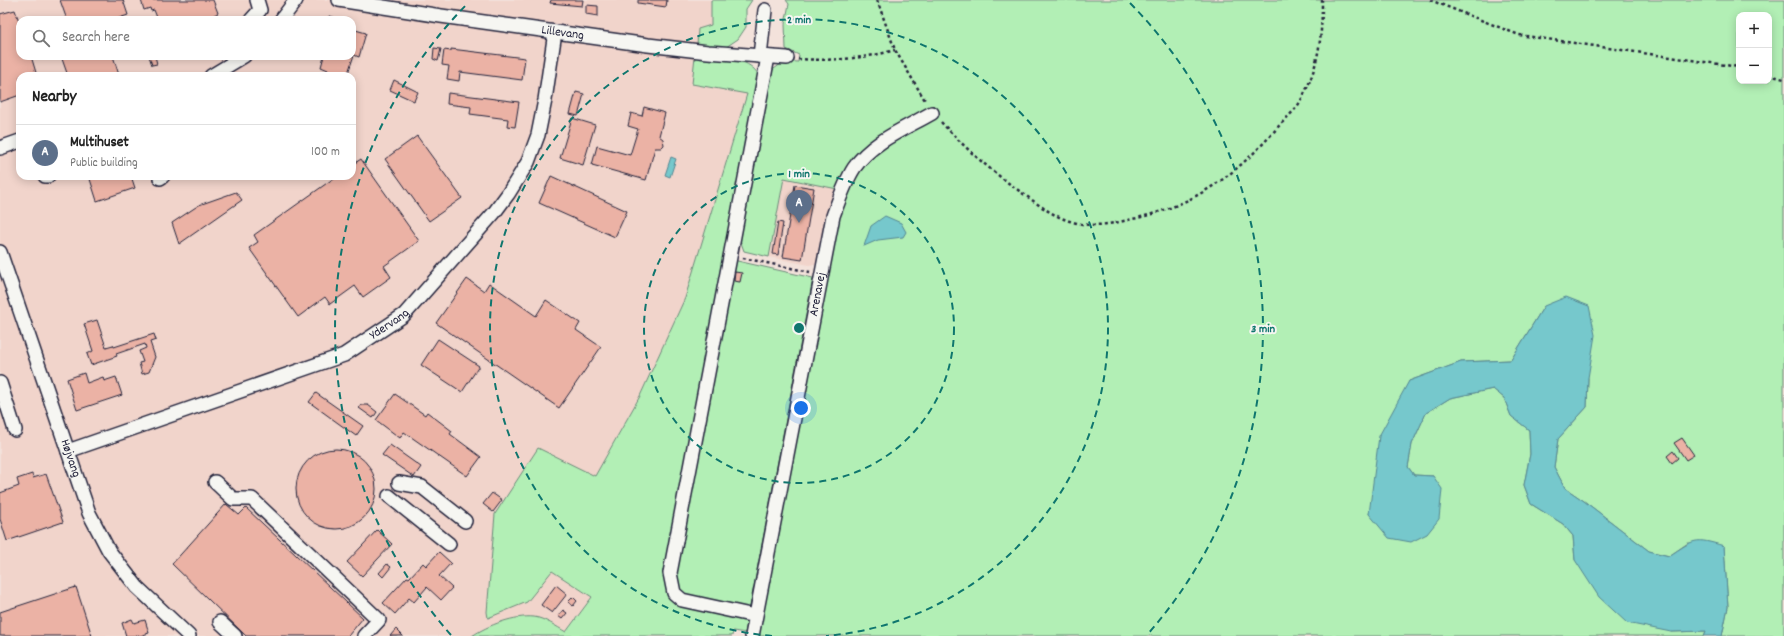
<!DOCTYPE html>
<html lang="en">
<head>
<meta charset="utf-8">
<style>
  body { margin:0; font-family:Dekko,sans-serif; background:#f2f2f2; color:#222 }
  .controls { position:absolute; right:12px; top:12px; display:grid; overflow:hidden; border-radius:8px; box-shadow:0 2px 10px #0003 }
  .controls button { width:36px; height:36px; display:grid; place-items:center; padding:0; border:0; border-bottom:1px solid #e0e0e0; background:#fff; color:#222; font:20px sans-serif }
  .you { position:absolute; left:801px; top:408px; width:14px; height:14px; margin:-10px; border:3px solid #fff; border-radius:50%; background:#1a73e8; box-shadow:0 0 0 6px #1a73e833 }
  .badge { display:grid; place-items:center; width:26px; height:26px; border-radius:50%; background:#7c3aed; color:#fff; font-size:13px; font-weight:700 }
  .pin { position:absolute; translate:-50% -33px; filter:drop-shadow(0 1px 2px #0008) }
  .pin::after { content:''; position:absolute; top:21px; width:14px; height:12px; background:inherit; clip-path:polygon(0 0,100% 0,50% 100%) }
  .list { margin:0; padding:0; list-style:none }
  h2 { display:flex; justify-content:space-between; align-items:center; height:52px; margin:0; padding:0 16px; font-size:17px }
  h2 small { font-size:13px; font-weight:400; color:#767676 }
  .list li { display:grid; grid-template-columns:26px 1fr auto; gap:12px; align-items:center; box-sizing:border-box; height:56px; padding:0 16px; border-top:1px solid #e0e0e0 }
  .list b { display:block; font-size:15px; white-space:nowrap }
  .list p { margin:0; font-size:13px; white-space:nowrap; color:#767676 }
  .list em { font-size:13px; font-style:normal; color:#767676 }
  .icon { flex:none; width:22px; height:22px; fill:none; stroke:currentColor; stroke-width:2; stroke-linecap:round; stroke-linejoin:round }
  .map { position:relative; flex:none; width:1784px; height:636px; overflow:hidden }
  .search { position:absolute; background:#fff; box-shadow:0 2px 10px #0003; left:16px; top:16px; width:340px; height:44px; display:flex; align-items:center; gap:10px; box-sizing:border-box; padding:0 14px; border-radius:12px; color:#767676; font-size:15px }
  .panel { position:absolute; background:#fff; box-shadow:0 2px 10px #0003; left:16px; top:72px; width:340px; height:108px; border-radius:12px }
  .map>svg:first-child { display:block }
  .built { fill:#f1d4cb; fill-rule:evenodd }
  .green { fill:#b2efb5; stroke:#6a8878; fill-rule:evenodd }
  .water { fill:#76c8cc; stroke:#548692 }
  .building { fill:#ebb2a5; stroke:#22223b }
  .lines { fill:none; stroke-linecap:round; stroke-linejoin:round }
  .minor-casing { stroke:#22223b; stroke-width:16 }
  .path { stroke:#22223b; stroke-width:2.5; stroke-dasharray:3 3; stroke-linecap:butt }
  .minor { stroke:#f6f6f2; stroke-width:13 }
  .ring { fill:none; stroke:#0f766e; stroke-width:2; stroke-dasharray:7 5 }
  .labels { text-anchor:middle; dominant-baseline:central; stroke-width:4; stroke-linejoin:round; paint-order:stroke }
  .street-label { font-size:13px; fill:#22223b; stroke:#f6f6f2 }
  .centre { fill:#0f766e; stroke:#f6f6f2; stroke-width:2 }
  .ring-label { font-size:12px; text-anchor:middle; font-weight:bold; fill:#0f766e; stroke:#f6f6f2; stroke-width:4; stroke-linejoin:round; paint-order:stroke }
</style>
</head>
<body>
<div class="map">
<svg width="1784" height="636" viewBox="0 0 1784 636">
  <rect width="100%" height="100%" fill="#f3e2db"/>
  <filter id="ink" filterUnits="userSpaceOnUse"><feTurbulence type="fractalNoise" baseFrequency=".025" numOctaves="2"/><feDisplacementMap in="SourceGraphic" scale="8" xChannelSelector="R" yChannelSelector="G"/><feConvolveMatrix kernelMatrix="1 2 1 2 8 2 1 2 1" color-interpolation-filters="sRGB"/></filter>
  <g filter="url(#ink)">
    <g class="built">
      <path d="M0 0H711V25L698 29 747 93 685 298 640 396 595 476 495 514 487 612 488 618 527 602 552 571 592 597 566 632 535 617 516 619 492 626 472 636H0ZM20 20H352V56H20ZM20 76H352V176H20Z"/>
      <path d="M784 178 840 189 820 263 809 265 769 257Z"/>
    </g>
    <g class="green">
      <path d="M711 0H752L746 9V27L738 39 726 47 697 45 698 29 711 25Z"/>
      <path d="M786 0H1784V636H1722L1728 607 1724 546 1688 543 1669 556 1649 551 1584 501 1565 488 1554 467 1558 439 1587 407 1588 378 1544 306 1511 360 1461 362 1409 381 1369 514 1433 476 1414 475 1408 467 1412 444 1426 413 1450 398 1493 389 1504 398 1511 416 1529 430 1530 454 1524 485 1531 504 1563 524 1573 536 1575 560 1671 632 1706 631 1704 636H759L835 227 847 191 784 178 769 257 744 251 739 237 767 74 785 61 798 62 799 55 786 49 785 24 789 4ZM1739 15H1769V81H1739Z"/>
      <path d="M695 56C715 58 749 55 759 76L724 258 813 278 745 633 733 631 732 636H472C488 625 515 615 534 617 544 618 557 627 566 632L592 597 552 571 527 602 488 618 487 612 495 514 538 448 595 476 640 396 685 298 747 94 692 84Z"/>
    </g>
    <g class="water">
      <path d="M671 157 676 159 670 177 665 175Z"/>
      <path d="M885 216 901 223 906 232 903 237 878 240 864 246 871 226Z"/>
      <path d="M1566 297 1589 306 1595 335 1588 378 1587 407 1558 439 1554 467 1565 488 1584 501 1649 551 1669 556C1695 539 1694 537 1724 546L1728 607 1722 636H1704L1706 631 1671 632 1627 623 1599 597 1575 560 1573 536 1563 524 1531 504 1524 485 1530 454 1529 430 1511 416 1504 398 1493 389 1450 398 1426 413 1412 444 1408 467 1414 475 1433 476 1442 489 1439 519 1427 534 1411 542 1389 538 1369 514 1379 436 1409 381 1461 362 1511 360 1544 306Z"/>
    </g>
    <g class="building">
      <path d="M60 0H123L128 15 114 20H67Z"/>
      <path d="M141 0H213L218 13 214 15 215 20H158L154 10 151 11 150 8 144 10Z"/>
      <path d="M551 0H583L582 6 550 3Z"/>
      <path d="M638 0H667L666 7 638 3Z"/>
      <path d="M586 5 598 6V16L586 14Z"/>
      <path d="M15 10 20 24V56H31L37 76H20V95L0 102V14Z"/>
      <path d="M329 16 344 20H328Z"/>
      <path d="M352 29 366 33 359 57 354 55 347 76 326 75 328 70 321 67 324 56H352Z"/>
      <path d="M434 48 441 49 438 61 433 59Z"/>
      <path d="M451 49 525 58 522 80 460 72 459 81 447 79 449 66 442 65 444 50 451 51Z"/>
      <path d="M61 56H113L119 75 68 76Z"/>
      <path d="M149 56H155L157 64 152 65Z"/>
      <path d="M394 80 418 92 414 101 390 90Z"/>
      <path d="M576 92 584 94 578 116 570 114Z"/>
      <path d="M448 93 519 102 515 127 507 126 508 119 470 114 471 107 447 104Z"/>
      <path d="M644 107 665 113 659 136 663 139 664 145 661 148H655L646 180 592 165 597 146 630 155 638 129 628 126 631 113 642 116Z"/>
      <path d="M572 118 595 125 583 165 560 158Z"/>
      <path d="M417 136 462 198 429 221 385 159Z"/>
      <path d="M361 159 419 241 384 266 391 277 363 297 355 286 330 304 325 297 298 317 249 248 258 242 254 235 337 176H352V165Z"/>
      <path d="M89 176H131L135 188 97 201Z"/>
      <path d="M551 176 627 211 615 237 539 203Z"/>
      <path d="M795 185 814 188 802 260 783 257Z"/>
      <path d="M236 192 242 200 179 244 172 223 199 205Z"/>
      <path d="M778 222 783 223 778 255 773 254Z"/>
      <path d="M735 272 742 273 740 282 734 281Z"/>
      <path d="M467 279 484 291 489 283 536 316 546 300 580 323 576 330 601 347 559 408 436 323Z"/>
      <path d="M97 320 106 347 113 345 114 347 154 334 156 340 150 342 155 357 149 372 142 374 139 363 143 362 139 351 146 348 145 344 116 354 117 356 91 365 87 354 93 351 84 324Z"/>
      <path d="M438 339 479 366 462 392 421 365Z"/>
      <path d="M84 373 87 383 103 377 104 381 116 377 122 395 77 410 67 379Z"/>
      <path d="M316 393 363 426 356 436 309 402Z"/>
      <path d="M395 394 425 415 427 412 452 431 450 434 481 457 467 476 404 432 400 438 376 420Z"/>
      <path d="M361 405H368L377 412 373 418 359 408Z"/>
      <path d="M1682 438 1694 455 1686 460 1674 443Z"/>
      <path d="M390 445 421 467 414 477 382 455Z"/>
      <circle cx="336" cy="489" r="40"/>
      <path d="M1673 451 1678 458 1672 463 1667 456Z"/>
      <path d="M32 474 33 478 46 474 63 522 7 541 0 519V493L19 486 17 479Z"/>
      <path d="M492 493 502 500 493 512 483 504Z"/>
      <path d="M226 504 239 515 246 508 363 618 348 636H246L172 564Z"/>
      <path d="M377 530 392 544 362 576 347 562Z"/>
      <path d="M439 552 451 563 439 576 452 588 441 600 427 587 414 602 409 598 395 614 383 603 407 577 409 578 423 563 426 566Z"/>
      <path d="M387 564 391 567 383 577 379 573Z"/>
      <path d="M556 585 567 594 552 613 541 605Z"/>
      <path d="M76 587 92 636H0V612Z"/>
      <path d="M573 597 577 601 573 606 568 602Z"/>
      <path d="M563 610 567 613 562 619 558 616Z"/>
      <path d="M132 619 134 623 145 620 149 633 140 636H126L122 623Z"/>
      <path d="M396 629 403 636H390Z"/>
    </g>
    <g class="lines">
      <defs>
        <g id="minor">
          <path id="s1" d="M339 0 441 16 648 45 708 52 787 58"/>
          <path d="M251 20 260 10 257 0"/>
          <path d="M281 20 296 0"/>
          <path d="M760 56 765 10"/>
          <path d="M211 76 244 56"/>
          <path d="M0 148 20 141"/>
          <path d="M45 176H48"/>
          <path d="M160 178 163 176"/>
          <path id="s2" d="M0 252 89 513 109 551 137 587 189 636"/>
          <path d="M0 383 15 430"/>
          <path id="s3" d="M68 451 344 355 404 315 494 213 508 194 528 162 538 135 545 100 555 32"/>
          <path d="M215 482 233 499H252L379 620 364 636"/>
          <path d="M399 483 422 487 465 521"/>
          <path d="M389 496 449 544"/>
          <path d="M755 616 682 600 674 593 670 573 768 57"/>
          <path d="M220 622 235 636"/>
          <path id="s4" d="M752 636 833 216C839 200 845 182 854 168 871 142 906 128 932 113"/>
        </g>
      </defs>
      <use href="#minor" class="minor-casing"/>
      <g class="path">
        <path d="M877 0 895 50 926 102"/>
        <path d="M1430 0 1519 35 1739 67"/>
        <path d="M798 59C831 61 864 59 895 50"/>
        <path d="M1769 75 1784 79"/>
        <path d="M941 122C968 151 992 172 1025 195 1042 207 1055 218 1077 223 1093 227 1112 224 1128 220 1192 207 1236 176 1278 127 1285 119 1295 111 1300 102 1319 67 1322 38 1322 0"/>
        <path d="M743 258 810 272"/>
      </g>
      <use href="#minor" class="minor"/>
    </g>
  </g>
  <g class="ring">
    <circle cx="799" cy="328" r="155"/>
    <path d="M772 636A309 309 0 1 1 826 636"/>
    <path d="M451 635A464 464 0 0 1 468 3M1130 3A464 464 0 0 1 1147 635"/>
  </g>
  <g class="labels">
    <g class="street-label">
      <text stroke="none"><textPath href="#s1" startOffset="226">Lillevang</textPath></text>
      <text stroke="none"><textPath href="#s4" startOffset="348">Arenavej</textPath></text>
      <text stroke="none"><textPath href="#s3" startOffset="347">Ydervang</textPath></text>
      <text stroke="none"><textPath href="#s2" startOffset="218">Højvang</textPath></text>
    </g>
  </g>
  <circle cx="799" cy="328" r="6" class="centre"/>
  <g class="ring-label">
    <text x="799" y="23">2 min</text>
    <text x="799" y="177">1 min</text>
    <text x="1263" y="332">3 min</text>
  </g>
</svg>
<div class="controls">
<button>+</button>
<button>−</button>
</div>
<div class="you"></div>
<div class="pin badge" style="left:799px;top:223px;background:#5c6f8a">A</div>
<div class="search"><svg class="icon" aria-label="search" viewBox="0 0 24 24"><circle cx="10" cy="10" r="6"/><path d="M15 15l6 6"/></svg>Search here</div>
<section class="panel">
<h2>Nearby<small></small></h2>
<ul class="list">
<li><span class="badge" style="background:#5c6f8a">A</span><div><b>Multihuset</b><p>Public building</p></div><em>100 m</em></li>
</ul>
</section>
</div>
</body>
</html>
